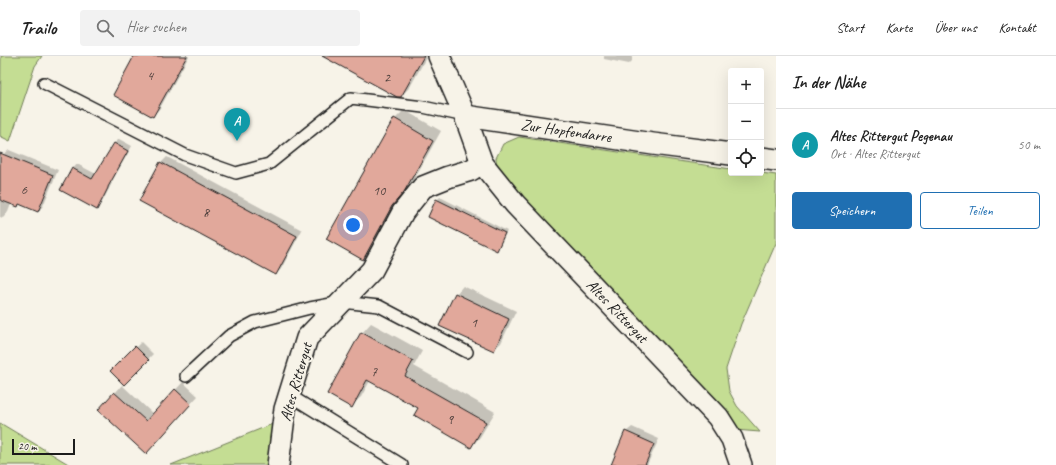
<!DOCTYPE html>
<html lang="de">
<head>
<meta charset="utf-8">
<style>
  body { margin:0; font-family:Caveat,sans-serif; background:#f2f2f2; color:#222 }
  .controls { position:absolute; right:12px; top:12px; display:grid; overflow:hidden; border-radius:4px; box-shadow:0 4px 16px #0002 }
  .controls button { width:36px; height:36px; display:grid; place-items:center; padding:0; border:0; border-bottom:1px solid #e0e0e0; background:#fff; color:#222; font:20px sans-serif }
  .scale { position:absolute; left:12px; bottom:10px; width:63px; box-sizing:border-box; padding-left:4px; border:2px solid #1c1c1c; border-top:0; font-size:11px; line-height:14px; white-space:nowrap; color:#1c1c1c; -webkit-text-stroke:3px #f7f3e8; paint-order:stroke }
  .you { position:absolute; left:353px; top:169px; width:14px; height:14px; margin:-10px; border:3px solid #fff; border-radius:50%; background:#1a73e8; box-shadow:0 0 0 6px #1a73e833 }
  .badge { display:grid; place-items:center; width:26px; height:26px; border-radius:50%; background:#1f6fb2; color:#fff; font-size:13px; font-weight:700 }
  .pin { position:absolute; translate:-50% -33px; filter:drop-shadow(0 1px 2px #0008) }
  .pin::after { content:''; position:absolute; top:21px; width:14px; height:12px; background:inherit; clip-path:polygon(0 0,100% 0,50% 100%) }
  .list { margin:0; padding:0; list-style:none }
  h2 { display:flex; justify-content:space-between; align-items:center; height:52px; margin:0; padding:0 16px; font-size:17px }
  h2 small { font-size:13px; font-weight:400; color:#767676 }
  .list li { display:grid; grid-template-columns:26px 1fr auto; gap:12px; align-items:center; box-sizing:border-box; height:72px; padding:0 16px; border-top:1px solid #e0e0e0 }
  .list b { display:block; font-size:15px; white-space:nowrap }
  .list p { margin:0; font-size:13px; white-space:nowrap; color:#767676 }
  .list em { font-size:13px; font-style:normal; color:#767676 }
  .actions { display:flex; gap:8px; padding:12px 16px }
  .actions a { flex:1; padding:9px 0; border:1px solid #1f6fb2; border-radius:4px; text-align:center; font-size:14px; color:#1f6fb2 }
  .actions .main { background:#1f6fb2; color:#fff }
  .icon { flex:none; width:22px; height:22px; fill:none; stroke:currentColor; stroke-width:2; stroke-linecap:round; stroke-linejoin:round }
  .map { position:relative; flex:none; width:776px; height:409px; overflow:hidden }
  header { display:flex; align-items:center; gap:24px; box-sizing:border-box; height:56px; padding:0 20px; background:#fff; border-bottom:1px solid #e0e0e0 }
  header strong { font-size:19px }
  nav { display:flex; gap:22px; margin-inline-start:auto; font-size:14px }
  .search { width:280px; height:36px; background:#f2f2f2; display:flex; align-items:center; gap:10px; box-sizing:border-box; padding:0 14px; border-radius:4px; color:#767676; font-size:15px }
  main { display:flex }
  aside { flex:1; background:#fff }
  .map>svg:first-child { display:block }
  .green { fill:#c4dd93; stroke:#707c58 }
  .shadow { fill:#0003 }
  .building { fill:#e1a89b; stroke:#1c1c1c }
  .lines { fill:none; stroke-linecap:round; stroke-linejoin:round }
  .lane-casing { stroke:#1c1c1c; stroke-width:14 }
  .street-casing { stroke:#1c1c1c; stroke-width:24 }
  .lane { stroke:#f7f3e8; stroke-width:11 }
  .street { stroke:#f7f3e8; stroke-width:21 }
  .labels { text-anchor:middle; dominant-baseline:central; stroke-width:4; stroke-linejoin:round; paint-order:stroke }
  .number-label { font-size:14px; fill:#4d3f3c }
  .street-label { font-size:16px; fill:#1c1c1c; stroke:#f7f3e8 }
</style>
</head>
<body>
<header>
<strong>Trailo</strong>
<div class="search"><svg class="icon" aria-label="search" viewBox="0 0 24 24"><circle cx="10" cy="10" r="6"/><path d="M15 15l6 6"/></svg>Hier suchen</div>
<nav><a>Start</a><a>Karte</a><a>Über uns</a><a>Kontakt</a></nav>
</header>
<main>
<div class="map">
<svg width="776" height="409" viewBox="0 0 776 409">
  <rect width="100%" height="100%" fill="#f7f3e8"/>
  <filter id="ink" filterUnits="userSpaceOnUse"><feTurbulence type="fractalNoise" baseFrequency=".025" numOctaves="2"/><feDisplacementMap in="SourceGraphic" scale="8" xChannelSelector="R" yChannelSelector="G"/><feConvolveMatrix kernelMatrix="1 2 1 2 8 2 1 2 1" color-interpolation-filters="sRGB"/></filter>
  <g filter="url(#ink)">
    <g class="green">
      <path d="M1 0H42L35 10 10 85 0 80Z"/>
      <path d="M519 81 731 113V117H761L776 119V187L741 268 726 313 729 335 737 350 760 376 735 374 497 118 496 102 503 88Z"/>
      <path d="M0 367 70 409H0Z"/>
      <path d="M275 367 272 409H171Z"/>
    </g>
    <g class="shadow">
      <path d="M136 0H189L160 52 153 60Z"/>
      <path d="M324 0H427L410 31 401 40Z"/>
      <path d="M604 0H632V5L629 8 604 3Z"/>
      <path d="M404 54 441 75 413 125 401 140 372 194 363 203 395 63Z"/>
      <path d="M119 83 132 90 111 127H112L101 148 96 153 73 113 77 108 96 118 115 87Z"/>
      <path d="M9 94 58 114 43 150 38 155 20 148 18 150 11 148 8 156 3 162 0 161V107L3 99Z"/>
      <path d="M167 101 302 174 281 213 276 218 141 145 161 107Z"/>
      <path d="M440 141 507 175 499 191 497 193 437 144Z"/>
      <path d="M463 230 516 255 501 287 493 294 456 238Z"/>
      <path d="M371 267 422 295 414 310 495 356 480 381 471 391 419 352 370 325 361 341 351 350 362 277Z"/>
      <path d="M141 286 153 298 124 328 112 315Z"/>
      <path d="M183 326 198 340 153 389 115 337 122 329 153 358Z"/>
      <path d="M632 371 659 383 647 409H612L626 376Z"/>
    </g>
    <g class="building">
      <path d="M134 0H187L153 61 113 39Z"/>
      <path d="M322 0H424L401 41H397Z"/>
      <path d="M394 62 433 85 404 136 392 150 363 204 326 183Z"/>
      <path d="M114 87 128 95 108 131V132L97 154 60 134 72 112 92 123Z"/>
      <path d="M0 97 53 119 38 156 19 148 18 151 0 144Z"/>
      <path d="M160 106 297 180 276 219 139 145Z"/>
      <path d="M436 143 505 177 497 195 428 161Z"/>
      <path d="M455 237 509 263 494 295 439 270Z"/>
      <path d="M361 276 413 305 405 320 486 366 471 392 414 359 418 352 367 324 352 352 327 338Z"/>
      <path d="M135 290 149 304 124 329 110 315Z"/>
      <path d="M175 333 191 348 146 398 98 354 114 336 146 365Z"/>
      <path d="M625 375 654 388 645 409H611Z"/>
    </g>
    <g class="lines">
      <defs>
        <g id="lane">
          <path d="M44 27 185 99 236 117 269 108 351 42 423 51 465 60"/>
          <path d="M186 320 229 280 255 266 310 252 342 246 379 250 467 296"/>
          <path d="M289 339 402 409"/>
        </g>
        <g id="street">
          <path d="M439 0 465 60 482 107 515 148 718 361 732 383 741 409"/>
          <path d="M465 60 653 88 731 98"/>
          <path d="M761 102 776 104"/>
          <path d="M278 409 285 353 307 282 372 214 403 156 423 131 448 121 471 114 482 107"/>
        </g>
      </defs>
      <use href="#lane" class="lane-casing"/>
      <use href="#street" class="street-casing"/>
      <use href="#lane" class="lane"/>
      <use href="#street" class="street"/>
    </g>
  </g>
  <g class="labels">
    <g class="number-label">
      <text x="150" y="19">4</text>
      <text x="387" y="21">2</text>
      <text x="24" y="133">6</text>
      <text x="379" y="134">10</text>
      <text x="206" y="156">8</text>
      <text x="474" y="266">1</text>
      <text x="374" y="315">7</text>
      <text x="450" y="363">9</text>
    </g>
    <g class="street-label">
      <text transform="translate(566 75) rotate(8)">Zur Hopfendarre</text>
      <text transform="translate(617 255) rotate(46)">Altes Rittergut</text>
      <text transform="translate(296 326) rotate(-74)">Altes Rittergut</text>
    </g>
  </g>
</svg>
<div class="controls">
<button>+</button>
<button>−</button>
<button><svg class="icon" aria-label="locate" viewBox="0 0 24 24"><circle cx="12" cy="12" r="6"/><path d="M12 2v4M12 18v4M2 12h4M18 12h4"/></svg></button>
</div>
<div class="scale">20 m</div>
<div class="you"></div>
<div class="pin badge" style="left:237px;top:85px;background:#0f9aa8">A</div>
</div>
<aside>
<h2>In der Nähe<small></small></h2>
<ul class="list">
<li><span class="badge" style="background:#0f9aa8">A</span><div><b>Altes Rittergut Pegenau</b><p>Ort · Altes Rittergut</p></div><em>50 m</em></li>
</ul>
<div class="actions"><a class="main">Speichern</a><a>Teilen</a></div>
</aside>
</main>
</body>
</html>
